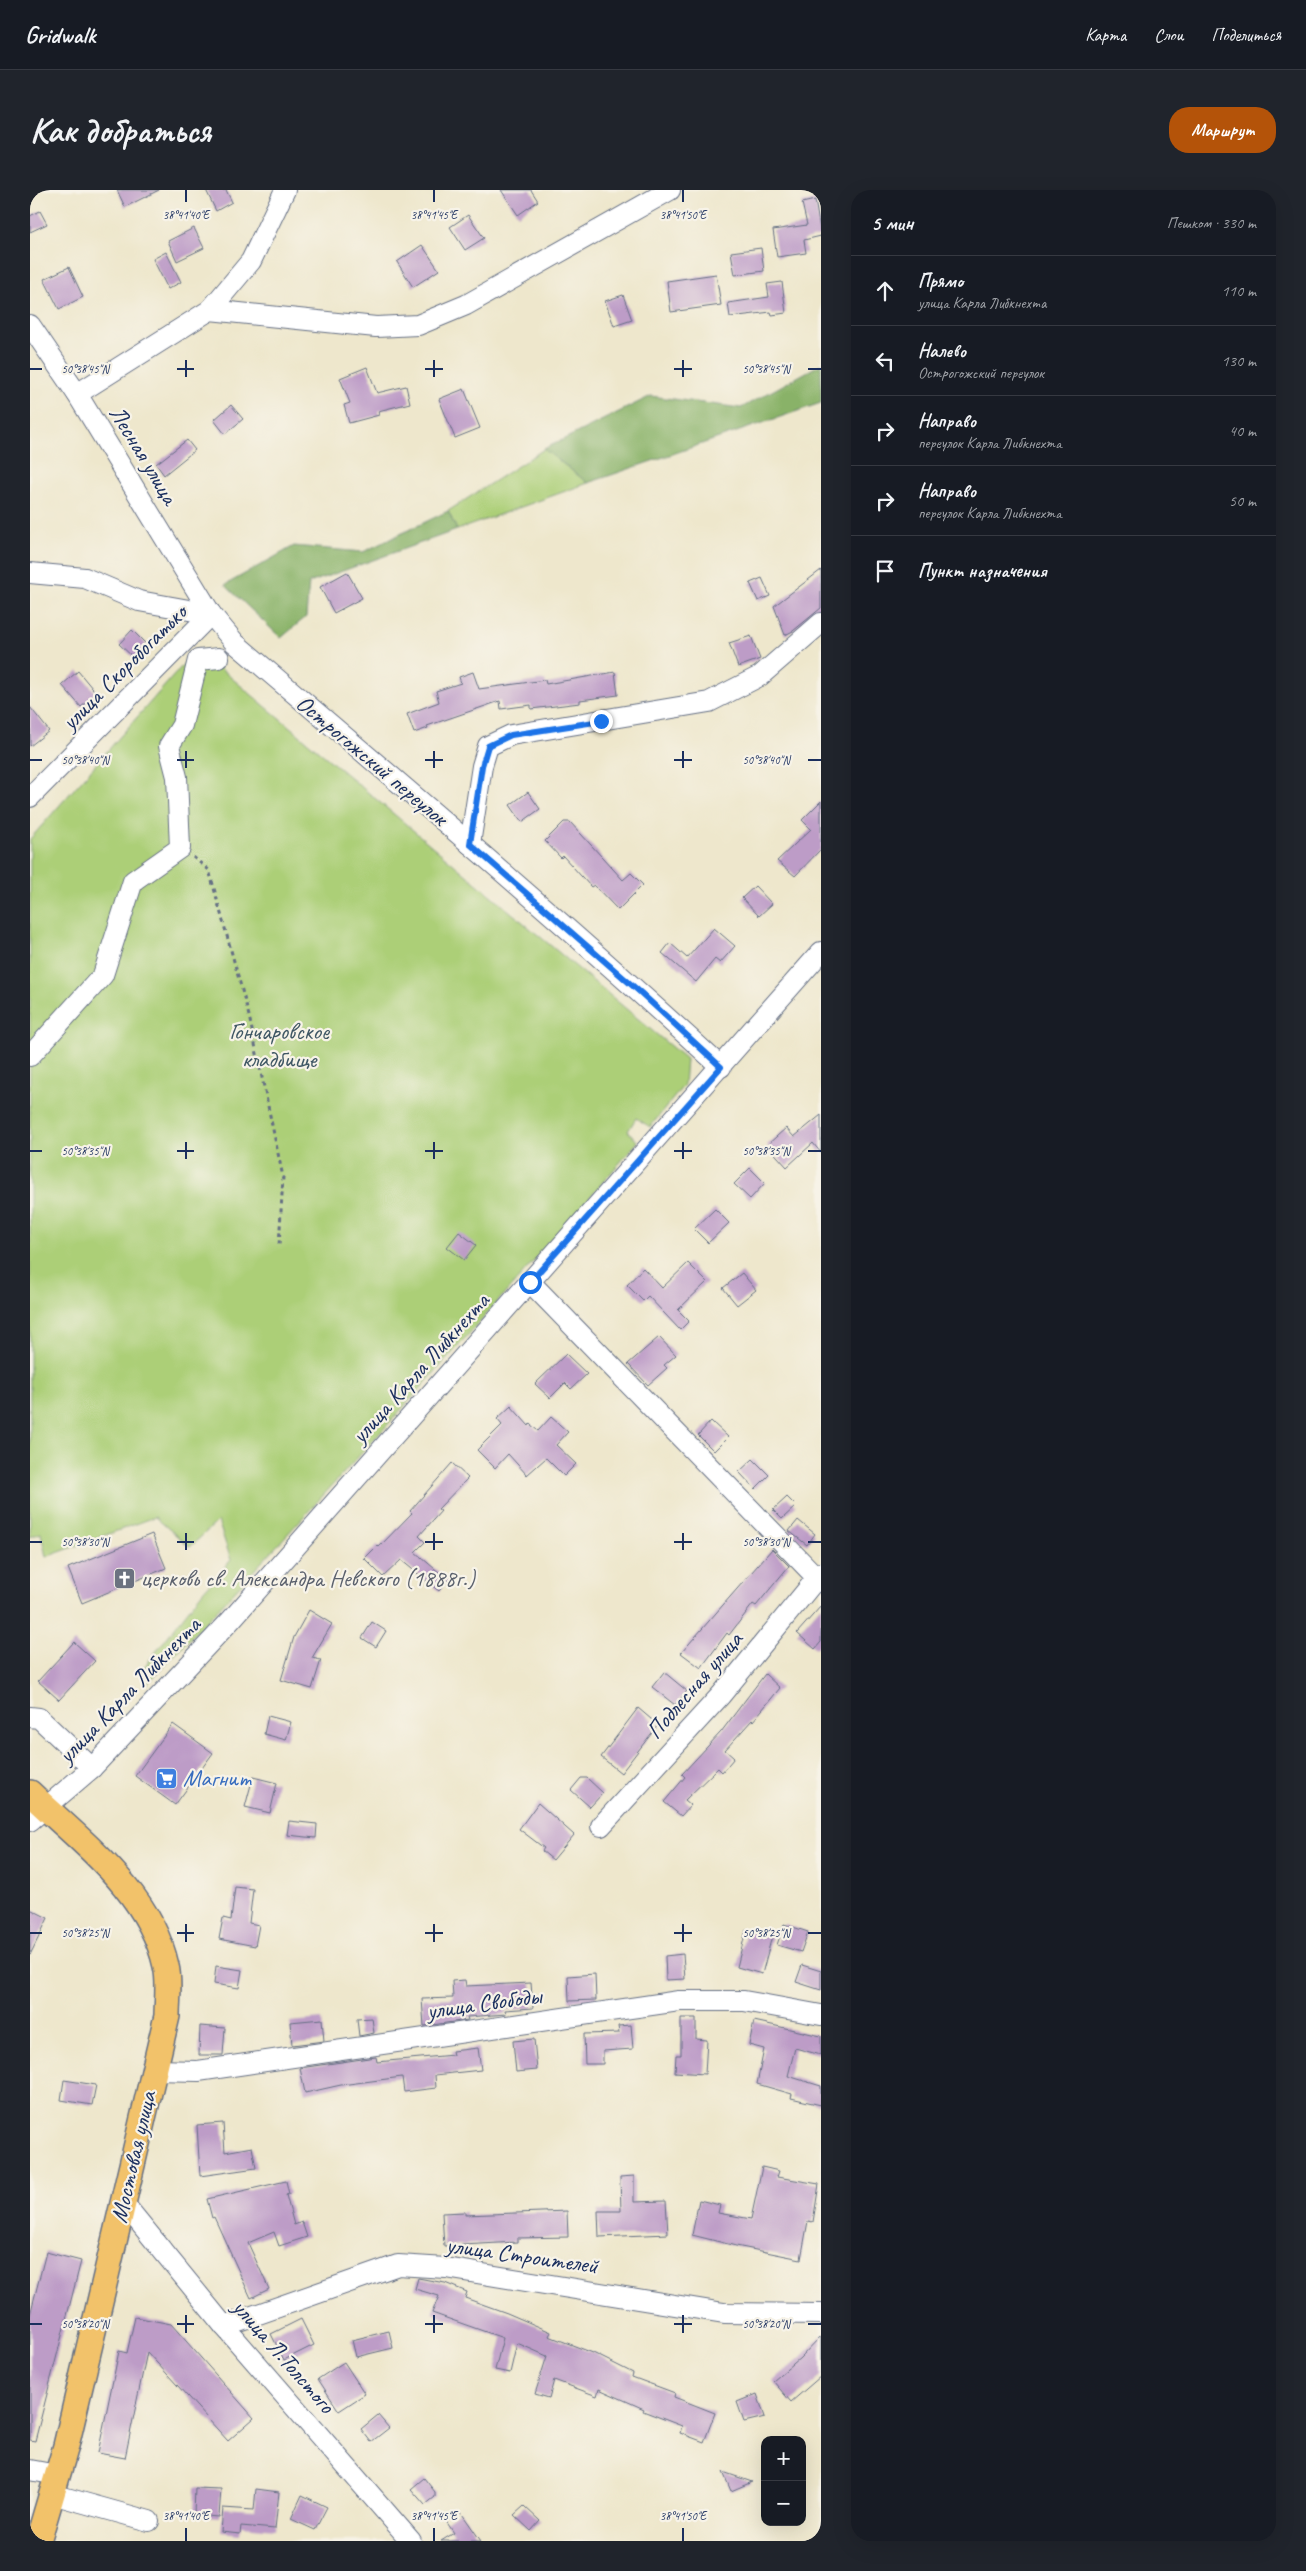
<!DOCTYPE html>
<html lang="ru">
<head>
<meta charset="utf-8">
<style>
  body { margin:0; font-family:Caveat,sans-serif; background:#20242c; color:#f1f3f6 }
  .controls { position:absolute; right:15px; bottom:15px; display:grid; overflow:hidden; border-radius:10px; box-shadow:0 5px 20px #0002 }
  .controls button { width:45px; height:45px; display:grid; place-items:center; padding:0; border:0; border-bottom:1px solid #363941; background:#171b24; color:#f1f3f6; font:25px sans-serif }
  .stop { position:absolute; width:15px; height:15px; margin:-11px; border:4px solid #1a73e8; border-radius:50%; background:#fff }
  .stop.end { background:#1a73e8; border-color:#fff; box-shadow:0 1px 5px #0008 }
  .list { margin:0; padding:0; list-style:none }
  h2 { display:flex; justify-content:space-between; align-items:center; height:65px; margin:0; padding:0 20px; font-size:21px }
  h2 small { font-size:16px; font-weight:400; color:#9ea1a6 }
  .list li { display:grid; grid-template-columns:32px 1fr auto; gap:15px; align-items:center; box-sizing:border-box; height:70px; padding:0 20px; border-top:1px solid #363941 }
  .list b { display:block; font-size:19px; white-space:nowrap }
  .list p { margin:0; font-size:16px; white-space:nowrap; color:#9ea1a6 }
  .list em { font-size:16px; font-style:normal; color:#9ea1a6 }
  .icon { flex:none; width:28px; height:28px; fill:none; stroke:currentColor; stroke-width:2; stroke-linecap:round; stroke-linejoin:round }
  .map { position:relative; flex:none; width:791px; height:2351px; overflow:hidden; border-radius:20px }
  header { display:flex; align-items:center; gap:30px; box-sizing:border-box; height:70px; padding:0 25px; background:#171b24; border-bottom:1px solid #363941 }
  header strong { font-size:24px }
  nav { display:flex; gap:28px; margin-inline-start:auto; font-size:18px }
  .intro { display:flex; align-items:center; justify-content:space-between; box-sizing:border-box; height:120px; padding:0 30px }
  h1 { margin:0; font-size:35px }
  .button { padding:12px 22px; border-radius:20px; background:#b45309; color:#fff; font-size:18px; font-weight:700 }
  main { display:flex; gap:30px; padding:0 30px }
  aside { flex:1; background:#171b24; border-radius:20px; box-shadow:0 5px 20px #0002 }
  .map>svg:first-child { display:block }
  .green { fill:#accf77; stroke:#647f6a }
  .forest { fill:#89b268; stroke:#527063 }
  .building { fill:#bd9cc7 }
  .lines { fill:none; stroke-linecap:round; stroke-linejoin:round }
  .minor-casing { stroke:#656f84; stroke-width:22 }
  .major-casing { stroke:#656f84; stroke-width:28 }
  .path { stroke:#656f84; stroke-width:3; stroke-dasharray:4 4; stroke-linecap:butt }
  .minor { stroke:#fff; stroke-width:20 }
  .major { stroke:#f2c26a; stroke-width:25 }
  .route { stroke:#1a73e8; stroke-width:6 }
  .ticks { fill:none; stroke:#1b2f5e; stroke-width:2 }
  .labels { text-anchor:middle; dominant-baseline:central; stroke-width:4.5; stroke-linejoin:round; paint-order:stroke }
  .street-label { font-size:24px; fill:#1b2f5e; stroke:#f7f3e8 }
  .park-label { font-size:24px; fill:#3f5764; stroke:#f7f3e8 }
  .worship-label { font-size:24px; fill:#5b616d; stroke:#f7f3e8; text-anchor:start }
  .shop-label { font-size:24px; fill:#366cbe; stroke:#f7f3e8; text-anchor:start }
  .ticks-label { font-size:12px; text-anchor:middle; fill:#1b2f5e; stroke:#f7f3e8; stroke-width:4.5; stroke-linejoin:round; paint-order:stroke }
</style>
</head>
<body>
<header>
<strong>Gridwalk</strong>
<nav><a>Карта</a><a>Слои</a><a>Поделиться</a></nav>
</header>
<div class="intro"><h1>Как добраться</h1><a class="button">Маршрут</a></div>
<main>
<div class="map">
<svg width="791" height="2351" viewBox="0 0 791 2351">
  <rect width="100%" height="100%" fill="#f7f3e8"/>
  <filter id="ink" filterUnits="userSpaceOnUse"><feTurbulence type="fractalNoise" baseFrequency=".02" numOctaves="2"/><feDisplacementMap in="SourceGraphic" scale="10" xChannelSelector="R" yChannelSelector="G"/><feConvolveMatrix kernelMatrix="1 2 1 2 8 2 1 2 1" color-interpolation-filters="sRGB"/></filter>
  <filter id="wash" filterUnits="userSpaceOnUse"><feTurbulence type="fractalNoise" baseFrequency=".0096" numOctaves="4" result="noise"/><feDisplacementMap in="SourceGraphic" scale="20" xChannelSelector="R" yChannelSelector="G"/><feGaussianBlur stdDeviation="1.12" result="paint"/><feColorMatrix in="noise" values="0 0 0 0 0 0 0 0 0 0 0 0 0 0 0 0 0 1.4 0 .05"/><feComposite in="paint" operator="in"/></filter>
  <g filter="url(#wash)">
    <rect width="100%" height="100%" fill="#eee7cc"/>
    <g class="green">
      <path d="M514 259 558 293 427 340 418 321Z"/>
      <path d="M167 459 656 869 654 895 620 937 606 928 598 941 608 952C448 1136 285 1318 117 1494L114 1477 173 1401 201 1370 188 1331 160 1357 125 1327 16 1367 11 1343 0 1347V649Z"/>
    </g>
    <g class="forest">
      <path d="M791 174V213L558 293 514 259 621 206 711 218Z"/>
      <path d="M418 321 427 340 279 393 276 427 251 448 195 395 264 356 333 362Z"/>
    </g>
    <g id="blocks">
      <g class="building">
        <path d="M87 0H129L95 17Z"/>
        <path d="M176 0H196L202 12 186 21Z"/>
        <path d="M471 0H501L508 11 488 25Z"/>
        <path d="M785 10 791 46 774 50 776 63 747 67 743 40 777 35 772 13Z"/>
        <path d="M10 21 17 34 0 42V26Z"/>
        <path d="M438 25 454 48 435 60 420 37Z"/>
        <path d="M164 38 174 58 147 71 138 51Z"/>
        <path d="M392 55 409 80 383 97 367 72Z"/>
        <path d="M731 58 734 81 705 85 701 62Z"/>
        <path d="M136 62 151 92 138 99 123 69Z"/>
        <path d="M39 77 53 107 29 119 14 89Z"/>
        <path d="M686 84 691 115 641 122 637 91Z"/>
        <path d="M752 92 756 123 742 125 741 122 700 127 698 113 739 107 737 94Z"/>
        <path d="M593 105 602 130 584 136 575 111Z"/>
        <path d="M337 177 347 203 376 196 380 213 348 221 349 225 319 233 314 215 320 213 310 188Z"/>
        <path d="M434 199 450 238 425 248 409 209Z"/>
        <path d="M201 215 213 229 195 244 184 230Z"/>
        <path d="M157 250 165 260 134 285 126 274Z"/>
        <path d="M791 380V418L763 441 755 445 744 416Z"/>
        <path d="M317 382 332 408 304 423 290 397Z"/>
        <path d="M732 388 740 406 728 411 720 393Z"/>
        <path d="M102 440 116 454 104 468 89 454Z"/>
        <path d="M721 446 730 469 708 477 699 453Z"/>
        <path d="M48 481 67 504 51 517 32 495Z"/>
        <path d="M443 482 449 499 515 490 516 494 585 482 588 505 550 510V513L501 519V515L471 519 470 511 397 536 398 538 384 543 377 524 409 512 406 501 431 493 429 487Z"/>
        <path d="M0 517 19 541 0 556Z"/>
        <path d="M498 602 510 619 492 632 480 615Z"/>
        <path d="M791 611V659L765 686 747 671 781 639 772 630Z"/>
        <path d="M534 632H540L593 690 601 683 613 695 588 720 564 695 561 697 533 666 531 668 515 651Z"/>
        <path d="M725 696 742 714 729 726 712 708Z"/>
        <path d="M684 738 705 756 690 773 685 769 666 792 632 763 640 753 657 768Z"/>
        <path d="M791 925V963L783 953 757 977 737 955 756 938 764 947Z"/>
        <path d="M720 978 735 993 720 1009 704 994Z"/>
        <path d="M685 1019 699 1033 678 1053 664 1039Z"/>
        <path d="M429 1042 446 1055 434 1070 417 1057Z"/>
        <path d="M658 1073 677 1092 648 1120 659 1131 650 1140 618 1106 613 1111 597 1095 613 1078 632 1098Z"/>
        <path d="M712 1083 726 1100 707 1115 693 1098Z"/>
        <path d="M629 1147 646 1165 634 1175 637 1178 618 1195 598 1174Z"/>
        <path d="M536 1164 557 1184 541 1199 535 1193 520 1208 505 1194Z"/>
        <path d="M481 1216 499 1236 500 1234 508 1241 521 1227 538 1242 526 1255 546 1274 534 1286 516 1268 497 1285 478 1264 465 1278 447 1260 472 1235 467 1229Z"/>
        <path d="M681 1231 698 1247 684 1261 668 1245Z"/>
        <path d="M723 1269 739 1285 725 1299 709 1282Z"/>
        <path d="M422 1273 438 1288 408 1319 411 1321 389 1346 395 1352 385 1362 418 1390 409 1401 371 1370 353 1387 334 1368 347 1355 349 1357 382 1323 380 1321Z"/>
        <path d="M757 1307 766 1316 752 1329 743 1320Z"/>
        <path d="M768 1330 785 1344 777 1355 759 1341Z"/>
        <path d="M122 1344 136 1378 52 1413 38 1378Z"/>
        <path d="M742 1359 759 1376 726 1416 723 1414 699 1445 697 1443 671 1478 651 1463Z"/>
        <path d="M791 1416V1452L785 1459 767 1443Z"/>
        <path d="M279 1420 302 1434 282 1468 291 1470 282 1499 251 1490 264 1447Z"/>
        <path d="M342 1432 356 1441 346 1457 332 1448Z"/>
        <path d="M44 1452 65 1471 29 1510 8 1491Z"/>
        <path d="M634 1482 657 1501 645 1515 622 1497Z"/>
        <path d="M735 1484 750 1498 723 1531 722 1530 695 1560 704 1568 692 1582 688 1578 655 1610 661 1615 651 1626 634 1612 655 1587 652 1584 691 1542Z"/>
        <path d="M608 1518 628 1535 591 1583 571 1567Z"/>
        <path d="M238 1526 261 1532 256 1550 234 1544Z"/>
        <path d="M143 1534 183 1563 145 1615 105 1586Z"/>
        <path d="M223 1587 247 1593 240 1623 215 1617Z"/>
        <path d="M551 1588H557L573 1603 560 1617 541 1600Z"/>
        <path d="M508 1613 544 1645 523 1670 512 1661 514 1658 489 1639Z"/>
        <path d="M259 1631 287 1634 286 1648 257 1645Z"/>
        <path d="M205 1697 223 1699 219 1733 229 1735 225 1756 189 1749 193 1728 201 1730Z"/>
        <path d="M0 1719 18 1728 0 1765Z"/>
        <path d="M754 1734 778 1742 771 1762 747 1755Z"/>
        <path d="M716 1740 742 1746 732 1784 707 1777Z"/>
        <path d="M653 1764 655 1789 636 1790 635 1766Z"/>
        <path d="M772 1775 791 1781V1800L766 1792Z"/>
        <path d="M186 1776 212 1780 209 1798 184 1794Z"/>
        <path d="M565 1784 566 1810 539 1811 538 1786Z"/>
        <path d="M435 1790 436 1796 501 1793 503 1818 475 1820 476 1824 437 1827 438 1830 394 1836 392 1809 423 1808 422 1791Z"/>
        <path d="M342 1828 344 1843 329 1846 327 1829Z"/>
        <path d="M651 1828H666V1849L677 1850 675 1884 645 1882 646 1865H651Z"/>
        <path d="M292 1829 294 1851 262 1855 260 1832Z"/>
        <path d="M724 1831 791 1846V1865L765 1858 758 1886 791 1896V1915L761 1908 762 1904 727 1894 734 1859 719 1855Z"/>
        <path d="M601 1835 603 1859 573 1861V1874H555L554 1844 589 1843 588 1836Z"/>
        <path d="M170 1836 195 1838 193 1865H169Z"/>
        <path d="M504 1849 507 1880 486 1882 483 1851Z"/>
        <path d="M448 1858 451 1880 405 1885 406 1898 374 1902 372 1887 311 1895 275 1903 270 1878 346 1867 347 1872 423 1865 422 1861Z"/>
        <path d="M34 1890 66 1895 62 1915 31 1910Z"/>
        <path d="M193 1933 195 1962 222 1957 226 1978 170 1986 167 1935Z"/>
        <path d="M732 1977 749 1981 747 1987 789 1994 783 2032 778 2031 771 2069 706 2056 662 2045 669 2010 690 2015 688 2023 721 2029Z"/>
        <path d="M604 1986V2012L636 2011 638 2044 569 2047 568 2021H591L590 1987Z"/>
        <path d="M256 1991 259 2004 256 2005 264 2035 272 2032 277 2047 249 2056 244 2042 218 2053 239 2099 221 2108 184 2027 182 2028 177 2009Z"/>
        <path d="M537 2021 538 2047 487 2048V2052L414 2056 412 2023 435 2022V2025Z"/>
        <path d="M16 2062 51 2071 5 2251 0 2250V2125Z"/>
        <path d="M388 2088 415 2093 437 2102 435 2108 477 2123 521 2142 519 2146 563 2163 603 2183 602 2187 645 2203 644 2207 685 2223 674 2252 650 2243 652 2236 613 2221 614 2219 569 2199 567 2206 524 2190 519 2208 505 2204 517 2166 487 2153 480 2183 465 2180 473 2148 402 2123 409 2106 385 2099Z"/>
        <path d="M105 2127 141 2134 224 2228 198 2251 117 2162 95 2268 68 2263 89 2161 97 2163Z"/>
        <path d="M271 2129 284 2155 254 2170 241 2144Z"/>
        <path d="M359 2141 363 2158 326 2167 322 2150Z"/>
        <path d="M791 2146V2186L761 2212 743 2191 770 2168Z"/>
        <path d="M314 2172 335 2204 309 2221 288 2189Z"/>
        <path d="M727 2204 735 2227 714 2232 707 2212Z"/>
        <path d="M348 2225 359 2238 341 2252 331 2239Z"/>
        <path d="M693 2282 722 2292 701 2301Z"/>
        <path d="M394 2288 405 2302V2307L395 2315 381 2299Z"/>
        <path d="M165 2298 191 2299 189 2327 164 2325Z"/>
        <path d="M226 2299 249 2302 245 2339 211 2336 210 2344 191 2342 193 2318 224 2320Z"/>
        <path d="M272 2305 297 2317 285 2340 261 2329Z"/>
        <path d="M494 2316 510 2331 501 2341 484 2325Z"/>
        <path d="M430 2321 451 2351H411L424 2343 416 2331Z"/>
      </g>
    </g>
  </g>
  <g filter="url(#ink)">
    <use href="#blocks" fill-opacity="0" stroke="#656f84" stroke-width="1"/>
    <g class="lines">
      <defs>
        <g id="minor">
          <path d="M180 120 221 71 255 0"/>
          <path d="M0 135 47 204 181 424 0 607"/>
          <path d="M47 204 180 120 346 137 388 135 436 115 640 0"/>
          <path d="M0 383 55 388 109 411 181 424 205 453C369 593 533 731 691 877"/>
          <path d="M440 654 452 576 458 556 481 545 679 512 730 486 791 433"/>
          <path d="M0 866 73 785 103 691 150 658 147 587 139 556 152 535 168 470 189 468"/>
          <path d="M500 1092 791 1392"/>
          <path d="M0 1527 9 1528 62 1578"/>
          <path d="M0 1631 62 1578 201 1430 791 762"/>
          <path d="M571 1636 691 1505 791 1383"/>
          <path d="M124 1880 168 1881 649 1811H714L791 1825"/>
          <path d="M92 2011 194 2136 381 2351"/>
          <path d="M194 2136 368 2075 416 2078 694 2123 791 2124"/>
          <path d="M0 2280 27 2285"/>
          <path d="M22 2304 119 2331"/>
        </g>
        <path id="major" d="M0 1603C52 1653 120 1702 136 1776 140 1792 137 1810 137 1826L36 2256 8 2351"/>
      </defs>
      <use href="#minor" class="minor-casing"/>
      <use href="#major" class="major-casing"/>
      <path class="path" d="M163 667 179 680 219 826 253 987 249 1056"/>
      <use href="#minor" class="minor"/>
      <use href="#major" class="major"/>
    </g>
  </g>
  <g class="lines" filter="url(#ink)">
    <path class="route" d="M500 1092 691 877 611 803 440 654 452 576 458 556 481 545 571 531"/>
  </g>
  <path class="ticks" d="M156 0V12M404 0V12M653 0V12M156 170V187M404 170V187M653 170V187M0 179H12M147 179H164M395 179H413M644 179H662M778 179H791M156 561V578M404 561V578M653 561V578M0 570H12M147 570H164M395 570H413M644 570H662M778 570H791M156 952V969M404 952V969M653 952V969M0 961H12M147 961H164M395 961H413M644 961H662M778 961H791M156 1343V1360M404 1343V1360M653 1343V1360M0 1352H12M147 1352H164M395 1352H413M644 1352H662M778 1352H791M156 1734V1752M404 1734V1752M653 1734V1752M0 1743H12M147 1743H164M395 1743H413M644 1743H662M778 1743H791M156 2125V2143M404 2125V2143M653 2125V2143M0 2134H12M147 2134H164M395 2134H413M644 2134H662M778 2134H791M156 2338V2351M404 2338V2351M653 2338V2351"/>
  <defs>
    <symbol id="church-square" viewBox="-11 -11 22 22"><rect x="-9" y="-9" width="18" height="18" rx="4" fill="#6b7280" stroke="#f7f3e8"/><path d="M-1.2-6h2.4v3.5h3.3v2.4h-3.3V6h-2.4V-.1h-3.3v-2.4h3.3Z" fill="#fff"/></symbol>
    <symbol id="supermarket-square" viewBox="-11 -11 22 22"><rect x="-9" y="-9" width="18" height="18" rx="4" fill="#3f7fe0" stroke="#f7f3e8"/><path d="M-6-5.5h2.5l.6 2H6L4.5 2H-2.5L-4.4-4H-6ZM-1.5 3.2a1.3 1.3 0 1 0 .1 0ZM3 3.2a1.3 1.3 0 1 0 .1 0Z" fill="#fff"/></symbol>
  </defs>
  <g fill-rule="evenodd">
    <use href="#church-square" x="82" y="1376" width="25" height="25"/>
    <use href="#supermarket-square" x="124" y="1576" width="25" height="25"/>
  </g>
  <g class="labels">
    <g class="street-label">
      <text transform="translate(114 265) rotate(59)">Лесная улица</text>
      <text transform="translate(94 477) rotate(-45)">улица Скоробогатько</text>
      <text transform="translate(342 570) rotate(40)">Острогожский переулок</text>
      <text transform="translate(390 1178) rotate(-48)">улица Карла Либкнехта</text>
      <text transform="translate(664 1495) rotate(-49)">Подлесная улица</text>
      <text transform="translate(99 1500) rotate(-46)">улица Карла Либкнехта</text>
      <text transform="translate(454 1813) rotate(-8)">улица Свободы</text>
      <text transform="translate(103 1967) rotate(-77)">Мостовая улица</text>
      <text transform="translate(492 2065) rotate(8)">улица Строителей</text>
      <text transform="translate(254 2166) rotate(49)">улица Л.Толстого</text>
    </g>
    <g class="park-label">
      <text x="249" y="841">Гончаровское<tspan x="249" dy="28">кладбище</tspan></text>
    </g>
    <g class="worship-label">
      <text x="111" y="1388">церковь св. Александра Невского (1888г.)</text>
    </g>
    <g class="shop-label">
      <text x="153" y="1588">Магнит</text>
    </g>
  </g>
  <g class="ticks-label">
    <text x="156" y="29">38°41'40"E</text>
    <text x="404" y="29">38°41'45"E</text>
    <text x="653" y="29">38°41'50"E</text>
    <text x="55" y="183">50°38'45"N</text>
    <text x="736" y="183">50°38'45"N</text>
    <text x="55" y="574">50°38'40"N</text>
    <text x="736" y="574">50°38'40"N</text>
    <text x="55" y="965">50°38'35"N</text>
    <text x="736" y="965">50°38'35"N</text>
    <text x="55" y="1356">50°38'30"N</text>
    <text x="736" y="1356">50°38'30"N</text>
    <text x="55" y="1747">50°38'25"N</text>
    <text x="736" y="1747">50°38'25"N</text>
    <text x="55" y="2138">50°38'20"N</text>
    <text x="736" y="2138">50°38'20"N</text>
    <text x="156" y="2330">38°41'40"E</text>
    <text x="404" y="2330">38°41'45"E</text>
    <text x="653" y="2330">38°41'50"E</text>
  </g>
</svg>
<div class="controls">
<button>+</button>
<button>−</button>
</div>
<div class="stop" style="left:500px;top:1092px"></div>
<div class="stop end" style="left:571px;top:531px"></div>
</div>
<aside>
<h2>5 мин<small>Пешком · 330 m</small></h2>
<ul class="list">
<li><svg class="icon" aria-label="ahead" viewBox="0 0 24 24"><path d="M12 20V5M6 11l6-6 6 6"/></svg><div><b>Прямо</b><p>улица Карла Либкнехта</p></div><em>110 m</em></li>
<li><svg class="icon" aria-label="left" viewBox="0 0 24 24"><path d="M17 20v-9H6M10 6l-5 5 5 5"/></svg><div><b>Налево</b><p>Острогожский переулок</p></div><em>130 m</em></li>
<li><svg class="icon" aria-label="right" viewBox="0 0 24 24"><path d="M7 20v-9h11M14 6l5 5-5 5"/></svg><div><b>Направо</b><p>переулок Карла Либкнехта</p></div><em>40 m</em></li>
<li><svg class="icon" aria-label="right" viewBox="0 0 24 24"><path d="M7 20v-9h11M14 6l5 5-5 5"/></svg><div><b>Направо</b><p>переулок Карла Либкнехта</p></div><em>50 m</em></li>
<li><svg class="icon" aria-label="arrive" viewBox="0 0 24 24"><path d="M6 21V4h12l-3 4 3 4H6"/></svg><div><b>Пункт назначения</b></div></li>
</ul>
</aside>
</main>
</body>
</html>
